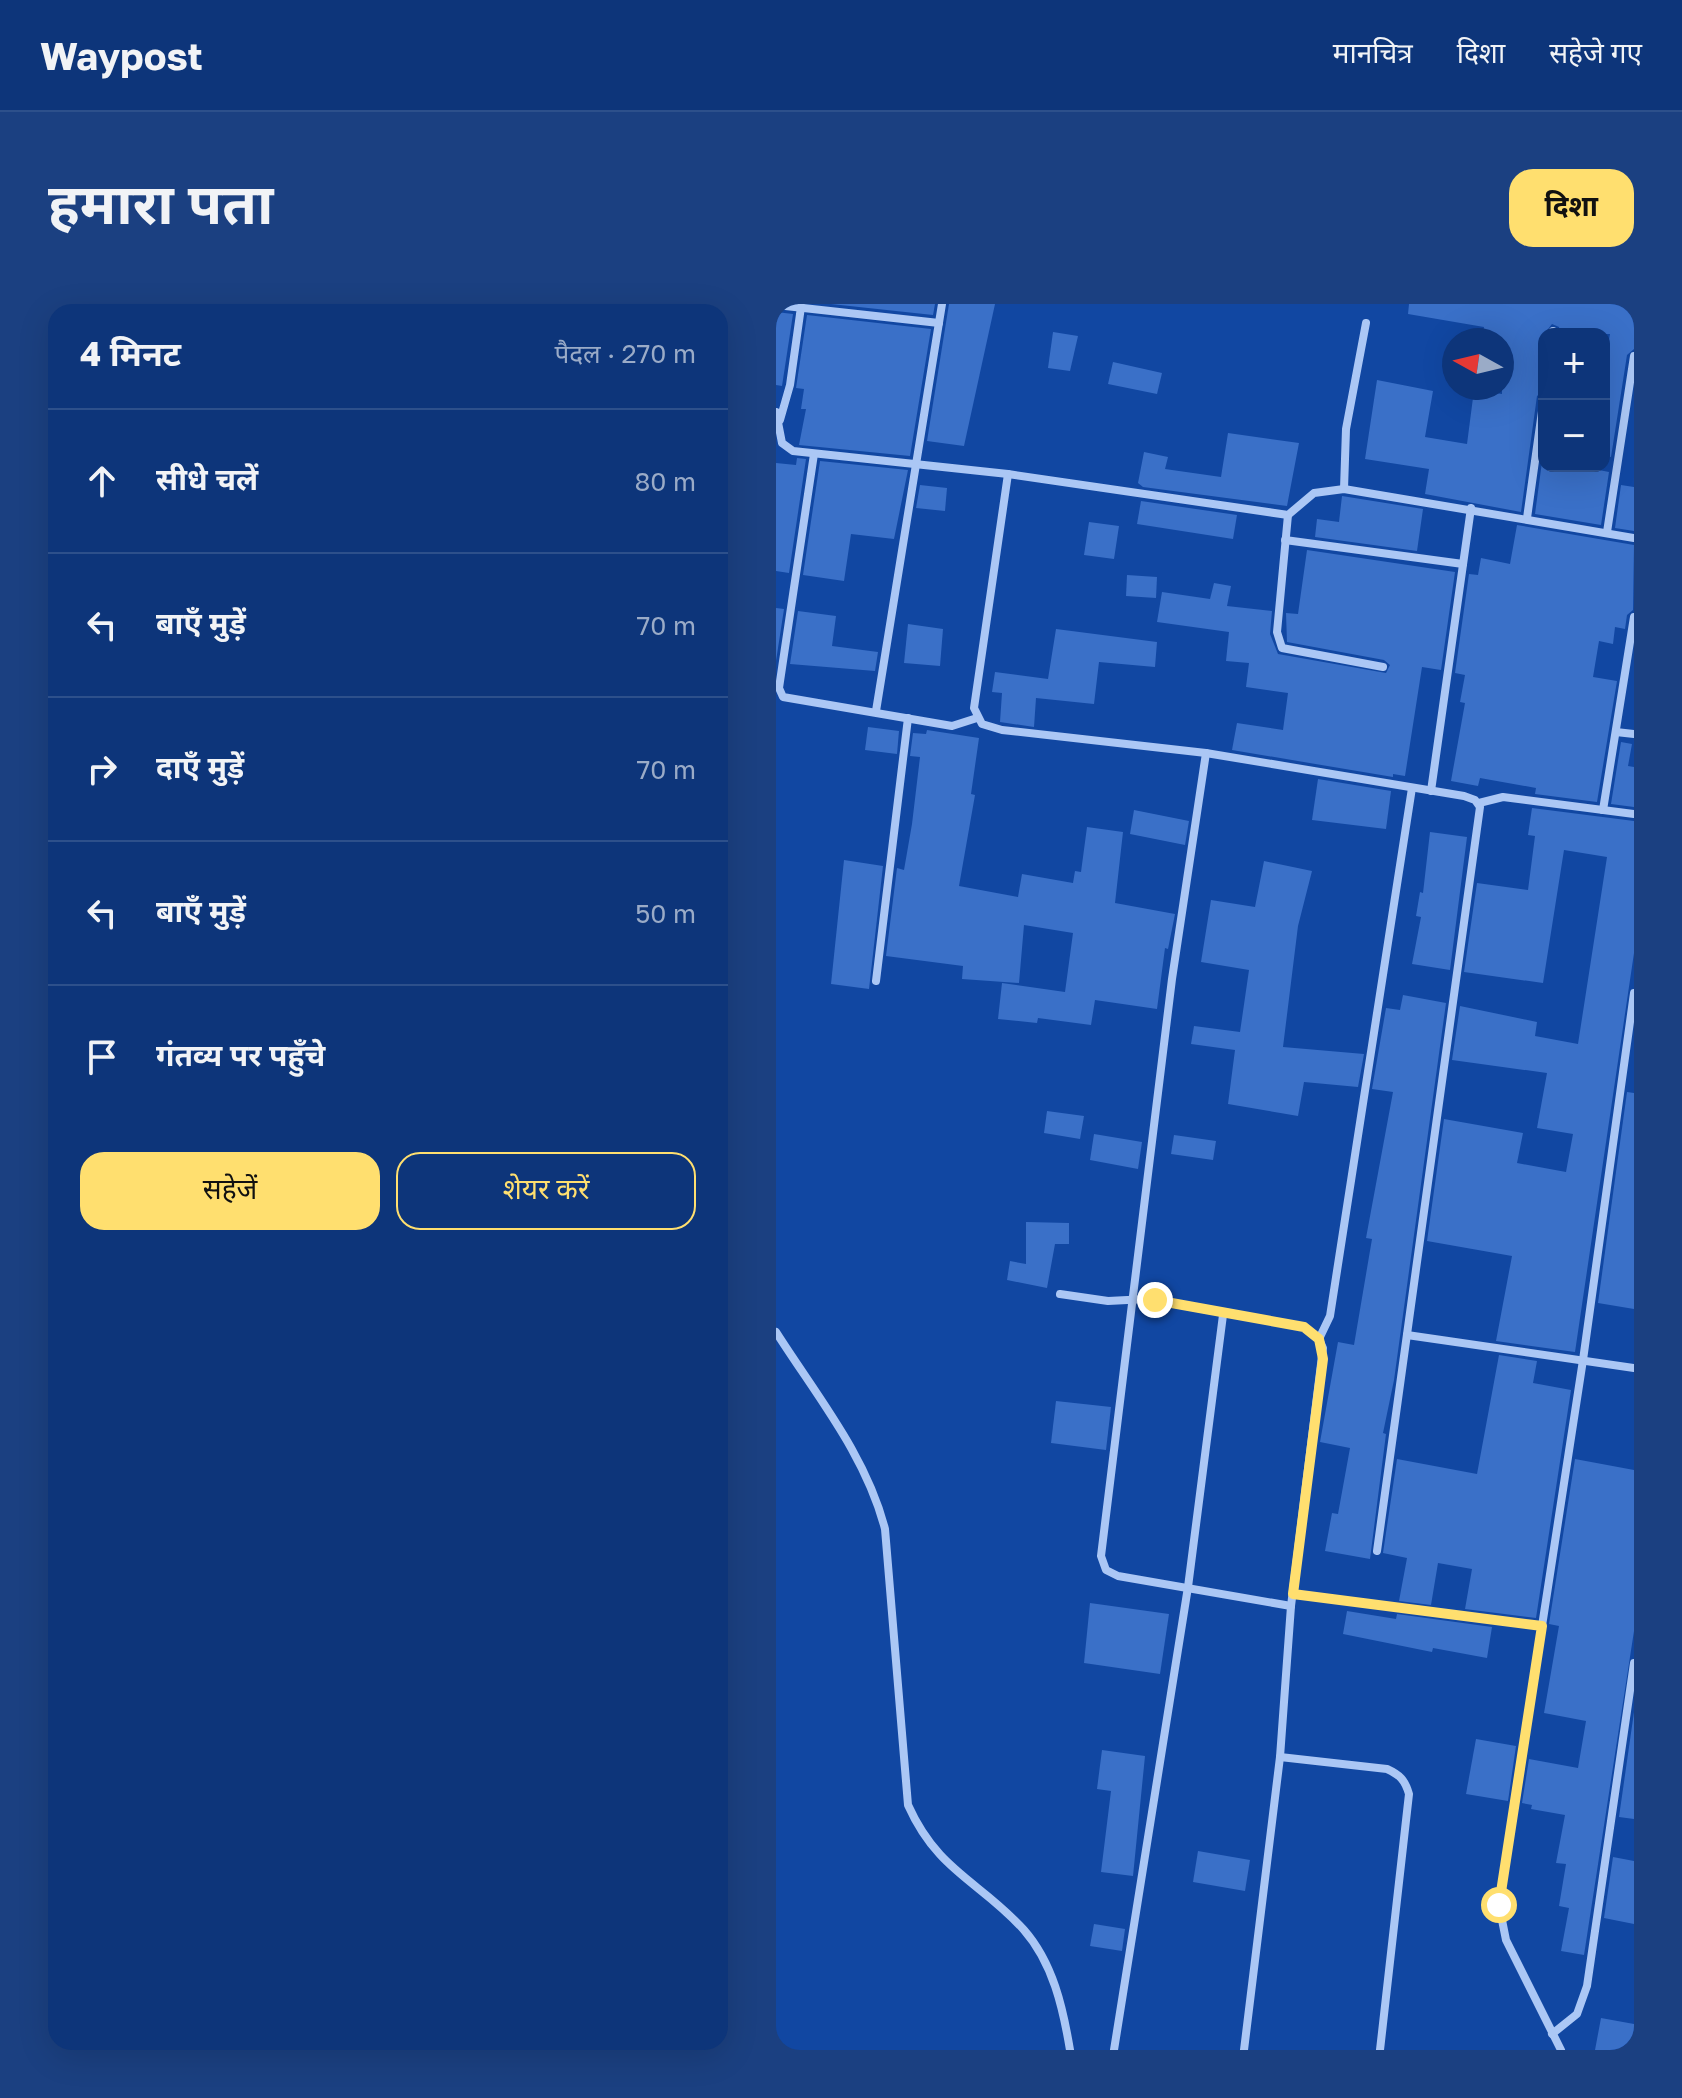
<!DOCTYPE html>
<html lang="hi">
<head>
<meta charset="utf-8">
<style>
  body { margin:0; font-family:"Golos Text","Noto Sans Devanagari",sans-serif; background:#1b4081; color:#f1f3f6 }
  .controls { position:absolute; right:24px; top:24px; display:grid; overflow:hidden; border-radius:16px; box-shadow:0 8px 32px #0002 }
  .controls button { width:72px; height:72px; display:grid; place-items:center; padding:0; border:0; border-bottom:2px solid #2d508b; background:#0d357a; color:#f1f3f6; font:40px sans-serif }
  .compass { position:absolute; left:666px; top:24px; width:72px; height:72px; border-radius:50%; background:#0d357a; box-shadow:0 8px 32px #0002; rotate:278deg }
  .stop { position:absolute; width:24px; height:24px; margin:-18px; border:6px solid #ffdf6f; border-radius:50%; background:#fff }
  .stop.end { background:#ffdf6f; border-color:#fff; box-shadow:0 2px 8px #0008 }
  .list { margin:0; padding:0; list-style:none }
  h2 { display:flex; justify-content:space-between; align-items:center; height:104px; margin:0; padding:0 32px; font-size:34px }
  h2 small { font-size:26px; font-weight:400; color:#9aabc7 }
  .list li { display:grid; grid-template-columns:52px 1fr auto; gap:24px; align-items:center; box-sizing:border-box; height:144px; padding:0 32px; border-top:2px solid #2d508b }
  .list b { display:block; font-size:30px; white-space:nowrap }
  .list em { font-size:26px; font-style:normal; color:#9aabc7 }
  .actions { display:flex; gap:16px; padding:24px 32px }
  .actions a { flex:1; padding:18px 0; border:2px solid #ffdf6f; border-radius:24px; text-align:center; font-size:28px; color:#ffdf6f }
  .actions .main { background:#ffdf6f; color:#111 }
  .icon { flex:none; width:44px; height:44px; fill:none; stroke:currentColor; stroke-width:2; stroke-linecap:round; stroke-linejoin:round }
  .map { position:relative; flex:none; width:858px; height:1746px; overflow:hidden; border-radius:24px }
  header { display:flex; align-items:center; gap:48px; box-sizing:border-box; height:112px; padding:0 40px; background:#0d357a; border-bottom:2px solid #2d508b }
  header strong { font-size:38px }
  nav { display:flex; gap:44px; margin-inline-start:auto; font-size:28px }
  .intro { display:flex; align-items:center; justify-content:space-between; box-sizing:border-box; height:192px; padding:0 48px }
  h1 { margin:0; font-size:56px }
  .button { padding:20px 36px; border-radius:24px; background:#ffdf6f; color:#111; font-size:28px; font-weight:700 }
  main { display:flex; gap:48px; padding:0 48px }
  aside { flex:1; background:#0d357a; border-radius:24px; box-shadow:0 8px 32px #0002 }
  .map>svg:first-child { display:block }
  .building { fill:#3a70c8 }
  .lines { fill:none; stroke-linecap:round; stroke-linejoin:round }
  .street { stroke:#abc7f5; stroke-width:8 }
  .route { stroke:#ffdf6f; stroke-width:10 }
</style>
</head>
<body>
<header>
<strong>Waypost</strong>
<nav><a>मानचित्र</a><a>दिशा</a><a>सहेजे गए</a></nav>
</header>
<div class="intro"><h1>हमारा पता</h1><a class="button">दिशा</a></div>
<main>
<aside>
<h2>4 मिनट<small>पैदल · 270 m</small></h2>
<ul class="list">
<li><svg class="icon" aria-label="ahead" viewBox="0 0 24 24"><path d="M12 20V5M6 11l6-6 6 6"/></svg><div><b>सीधे चलें</b></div><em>80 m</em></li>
<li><svg class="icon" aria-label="left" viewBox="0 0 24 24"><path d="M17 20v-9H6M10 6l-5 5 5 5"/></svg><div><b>बाएँ मुड़ें</b></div><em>70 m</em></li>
<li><svg class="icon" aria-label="right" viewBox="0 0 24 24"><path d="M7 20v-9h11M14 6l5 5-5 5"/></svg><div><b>दाएँ मुड़ें</b></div><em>70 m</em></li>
<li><svg class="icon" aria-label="left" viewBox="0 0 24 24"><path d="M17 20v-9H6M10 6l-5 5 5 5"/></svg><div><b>बाएँ मुड़ें</b></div><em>50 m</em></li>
<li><svg class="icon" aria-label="arrive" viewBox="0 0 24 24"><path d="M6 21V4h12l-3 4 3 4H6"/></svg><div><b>गंतव्य पर पहुँचे</b></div></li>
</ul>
<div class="actions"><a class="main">सहेजें</a><a>शेयर करें</a></div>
</aside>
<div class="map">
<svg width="858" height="1746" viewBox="0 0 858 1746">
  <rect width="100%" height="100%" fill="#1147a2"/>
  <g class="building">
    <path d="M55 0H159L157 11Z"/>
    <path d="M173 0H219L188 142 151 137Z"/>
    <path d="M633 0H858V45L851 51 835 153 828 152V65L834 30H784L783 23 776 20 768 30V86L761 92 745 208 649 190 653 165 589 155 601 76 657 87 649 133 691 140 698 86 726 90V36H706L708 23 632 10Z"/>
    <path d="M0 8 17 10 6 82 0 81Z"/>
    <path d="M31 11 155 25 134 152 23 141 30 105H25L28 85 20 84Z"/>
    <path d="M277 28 302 32 294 67 272 64Z"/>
    <path d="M337 58 386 69 381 90 332 80Z"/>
    <path d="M452 129 523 139 511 202 367 183 362 179 368 148 392 153 389 165 445 173Z"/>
    <path d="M768 143V162H803L833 168 825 221 759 210Z"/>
    <path d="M21 154 30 155 13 269 0 267V159L20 161Z"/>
    <path d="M44 157 132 166 118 235 75 230 68 277 27 271Z"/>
    <path d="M144 181 171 184 169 207 140 204Z"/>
    <path d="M845 181 858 183V227L839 224Z"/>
    <path d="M566 192 647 205 641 247 539 233 541 215 563 218Z"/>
    <path d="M365 197 461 211 457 235 361 220Z"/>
    <path d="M313 218 343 222 338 255 308 251Z"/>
    <path d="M741 221 858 241 857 306 851 311 849 325 839 323 837 340 823 337 817 373 841 377 821 498 759 490 760 484 704 474 702 482 675 477 689 399 684 398 689 371 679 369 693 270 702 271 705 254 734 260Z"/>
    <path d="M531 246 679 268 665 366 646 363 629 472 617 470V473L456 446 461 419 507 426 512 389 470 383 473 359 450 357 453 328 381 318 386 288 434 295 438 279 455 282 451 302 496 307 494 330 502 350 610 369 614 361 608 356 511 338 510 309 522 310Z"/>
    <path d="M351 271 381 273 380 294 350 292Z"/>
    <path d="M0 304 8 305 0 357Z"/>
    <path d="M22 307 60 312 56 342 102 348 99 367 14 360Z"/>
    <path d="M132 320 167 325 164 362 128 359Z"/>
    <path d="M280 325 381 338 379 363 323 358 318 400 260 394 258 423 224 418 226 389 216 388 219 368 272 375Z"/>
    <path d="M92 423 123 427 121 450 89 446Z"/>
    <path d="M151 426 203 434 195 490 199 491 183 582 242 593 246 570 297 579 299 567 305 568 311 523 347 528 339 599 399 610 392 645 389 644 381 705 319 696 315 721 262 714 261 719 222 715 226 679 289 688 297 629 248 621 243 679 186 675 187 662 110 652 121 564 128 566 136 520 144 453 134 452 137 429 150 430Z"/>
    <path d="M845 438 856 440 852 462 858 463V503L835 500Z"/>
    <path d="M542 475 615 487 610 525 536 516Z"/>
    <path d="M756 504 858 517V649L799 1048 720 1037 736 952 651 937 668 815 747 829 741 859 790 868 797 830 761 824 771 769 676 756 684 702 761 718 759 732 802 740 831 553 788 546 767 679 688 668 701 579 752 586 759 532 752 531Z"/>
    <path d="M358 506 413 517 409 541 354 530Z"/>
    <path d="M654 528 691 533 674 666 636 660 645 613 640 612 644 588 647 589Z"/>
    <path d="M68 556 107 562 93 685 55 680Z"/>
    <path d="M488 557 536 567 522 622 507 743 588 750 582 783 528 778 522 812 452 800 459 746 415 740 418 722 464 728 473 666 425 658 435 596 479 603Z"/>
    <path d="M627 691 670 699 618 1076 607 1129 610 1130 594 1255 549 1247 556 1209 562 1210 574 1144 544 1138 562 1038 578 1041 596 935 590 934 617 788 596 785 610 704 624 706Z"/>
    <path d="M851 788 858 789V1005L822 999Z"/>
    <path d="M271 807 308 812 304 835 268 829Z"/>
    <path d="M318 830 366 838 362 865 314 856Z"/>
    <path d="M398 831 440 837 437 856 395 850Z"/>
    <path d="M250 918 293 919V940H279L271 984 231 976 234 957 250 960Z"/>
    <path d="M723 1051 761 1057 757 1079 795 1086 760 1314 689 1305 696 1265 662 1259 655 1301 623 1297 631 1254 607 1249 621 1155 701 1170Z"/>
    <path d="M280 1097 335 1103 330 1146 275 1139Z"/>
    <path d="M799 1155 858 1166V1327L808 1651 785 1647 793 1604 783 1602 790 1560 780 1559 789 1511 755 1505 756 1501 746 1499 753 1455 802 1464 810 1417 768 1409 783 1322 773 1320Z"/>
    <path d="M314 1299 393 1310 384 1370 308 1359Z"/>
    <path d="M571 1307 620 1315 621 1310 716 1323 711 1354 657 1344 656 1348 567 1330Z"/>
    <path d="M858 1408V1515L843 1513Z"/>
    <path d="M700 1435 740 1442 732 1497 690 1490Z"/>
    <path d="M326 1446 369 1452 357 1572 325 1568 335 1487 321 1485Z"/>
    <path d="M422 1547 474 1556 469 1587 417 1578Z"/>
    <path d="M837 1553 858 1557V1620L828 1614Z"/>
    <path d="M318 1620 349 1625 346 1647 314 1642Z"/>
    <path d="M825 1714 858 1720V1746H819Z"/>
  </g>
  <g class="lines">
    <g class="street">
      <path d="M0 1 163 19"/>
      <path d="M777 30V27"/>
      <path d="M0 108 6 139 17 147 232 170 512 211 538 189 568 185 858 234"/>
      <path d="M4 116 14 81 25 3"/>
      <path d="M38 150 3 384 7 393 176 422 201 414"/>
      <path d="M232 170 198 404 206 420 226 426 430 449 688 492 699 496 704 503 601 1247"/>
      <path d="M568 185 570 125 590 19"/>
      <path d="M512 211 501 328 506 344 607 363"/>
      <path d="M751 214 768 93"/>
      <path d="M831 228 858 52"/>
      <path d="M509 236 687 260"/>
      <path d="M100 407 166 0"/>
      <path d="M840 428 858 430"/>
      <path d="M430 449 396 675 325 1252 330 1266 342 1272 515 1302"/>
      <path d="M655 487 695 204"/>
      <path d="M703 499 727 493 858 510"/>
      <path d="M827 506 858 313"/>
      <path d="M100 677 132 414"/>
      <path d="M284 990 332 997 371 995 528 1023 543 1035 547 1044 515 1302 504 1453 468 1746"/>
      <path d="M0 1028C40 1091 90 1151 109 1225L132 1501C162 1568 204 1577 248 1626 277 1659 287 1704 294 1746"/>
      <path d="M631 1031 858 1064"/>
      <path d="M543 1035 554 1012 636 484"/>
      <path d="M517 1290 766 1322"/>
      <path d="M504 1453 611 1465C624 1471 629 1476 633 1490L604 1746"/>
      <path d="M776 1730 801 1710 811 1682 858 1359"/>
      <path d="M338 1746 412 1283 447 1011"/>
      <path d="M785 1746 730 1636 723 1601 807 1056 858 689"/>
    </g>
  </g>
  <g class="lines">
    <path class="route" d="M379 996 528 1023 543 1035 547 1055 517 1290 766 1322 723 1601"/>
  </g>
</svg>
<div class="controls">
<button>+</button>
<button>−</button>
</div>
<svg class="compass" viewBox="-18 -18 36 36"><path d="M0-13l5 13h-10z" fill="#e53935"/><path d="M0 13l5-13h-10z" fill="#9aabc7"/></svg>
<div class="stop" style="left:723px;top:1601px"></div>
<div class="stop end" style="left:379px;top:996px"></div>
</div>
</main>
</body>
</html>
